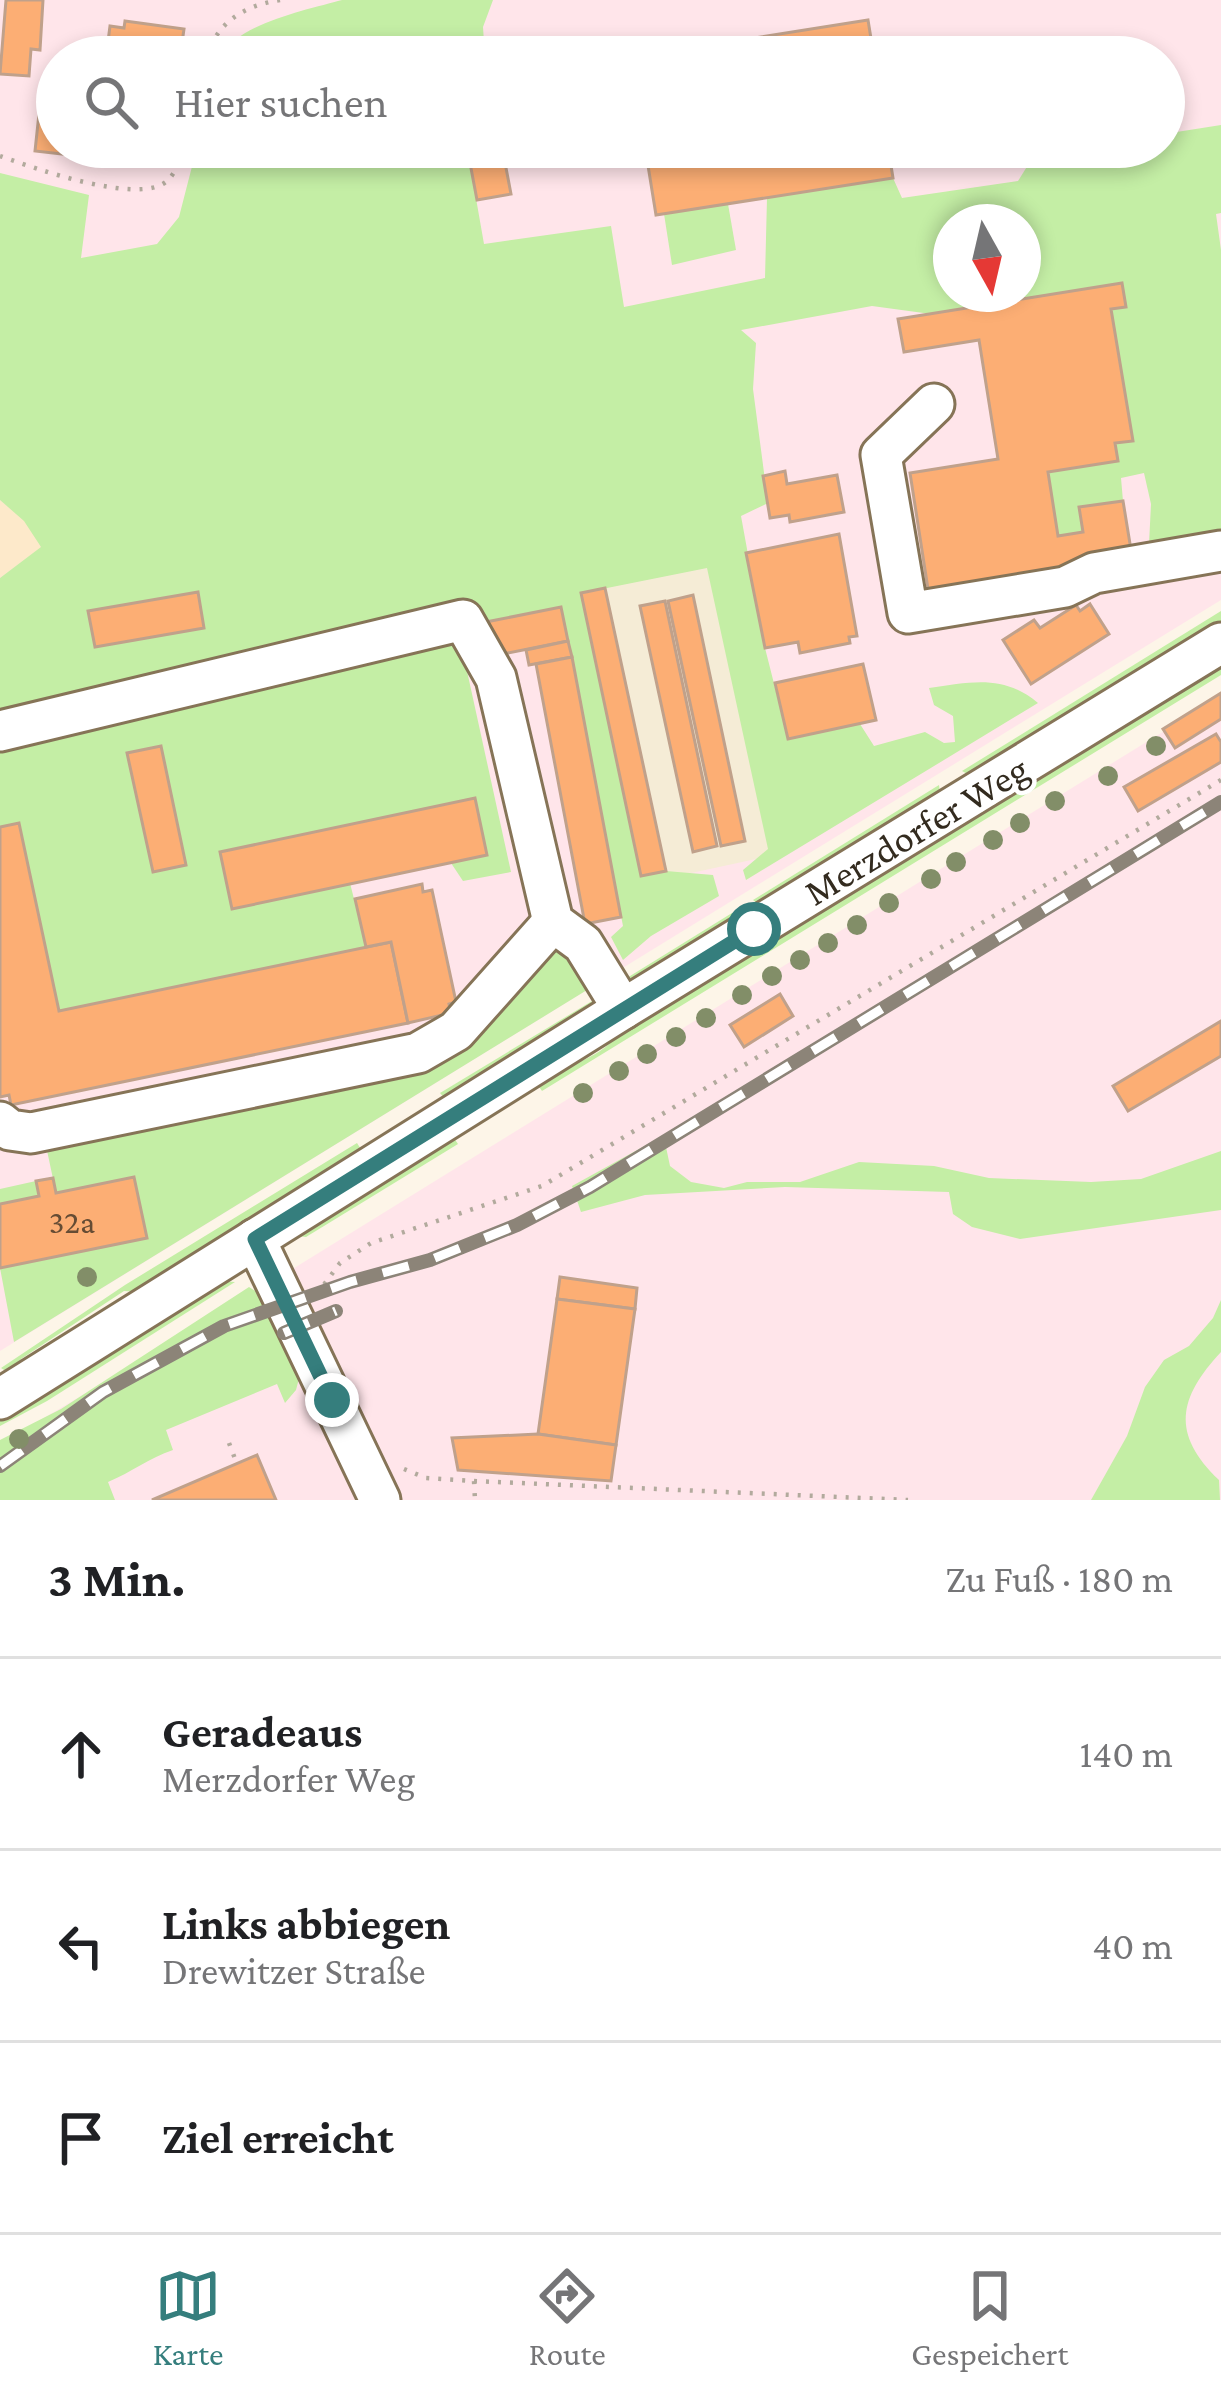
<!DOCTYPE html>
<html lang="de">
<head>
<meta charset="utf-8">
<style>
  body { margin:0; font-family:"Crimson Pro",serif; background:#f6f6f6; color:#202124 }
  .compass { position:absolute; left:933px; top:204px; width:108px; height:108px; border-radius:50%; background:#fff; box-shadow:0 6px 18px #0003; rotate:172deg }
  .stop { position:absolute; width:36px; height:36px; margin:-27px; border:9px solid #357e7d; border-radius:50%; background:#fff }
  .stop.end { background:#357e7d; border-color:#fff; box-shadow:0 3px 12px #0008 }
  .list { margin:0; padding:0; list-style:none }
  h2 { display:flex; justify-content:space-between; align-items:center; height:156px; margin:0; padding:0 48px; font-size:51px }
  h2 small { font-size:39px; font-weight:400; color:#757577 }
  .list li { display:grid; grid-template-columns:78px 1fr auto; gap:36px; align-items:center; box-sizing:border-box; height:192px; padding:0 48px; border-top:3px solid #e0e0e0 }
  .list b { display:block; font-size:45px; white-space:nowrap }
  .list p { margin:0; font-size:39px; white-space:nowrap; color:#757577 }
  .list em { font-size:39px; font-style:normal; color:#757577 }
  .icon { flex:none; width:66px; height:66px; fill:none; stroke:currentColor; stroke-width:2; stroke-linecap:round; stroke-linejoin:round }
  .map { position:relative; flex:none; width:1221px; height:1500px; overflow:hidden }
  .search { position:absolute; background:#fff; box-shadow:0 6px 18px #0003; left:36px; right:36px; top:36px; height:132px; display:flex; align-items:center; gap:30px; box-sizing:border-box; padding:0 42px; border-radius:66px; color:#757577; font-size:45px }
  .sheet { height:732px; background:#fff }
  nav { display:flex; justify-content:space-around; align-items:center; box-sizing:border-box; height:168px; border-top:3px solid #e0e0e0; background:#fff; font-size:33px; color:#757577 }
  nav a { display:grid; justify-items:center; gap:6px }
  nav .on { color:#357e7d }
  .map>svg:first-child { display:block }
  .commercial { fill:#ffe5ea; fill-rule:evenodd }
  .industrial { fill:#f5ecd6 }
  .built { fill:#fde9ca }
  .green { fill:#c4eea5; fill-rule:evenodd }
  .building { fill:#fcae74; stroke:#c0a18b; stroke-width:3 }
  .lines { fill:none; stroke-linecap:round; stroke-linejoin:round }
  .minor-casing { stroke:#867457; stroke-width:45 }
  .path { stroke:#b2aa9d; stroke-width:4.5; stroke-dasharray:3 9; stroke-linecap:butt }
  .minor { stroke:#fff; stroke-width:39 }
  .rail-casing { stroke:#8c8478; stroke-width:14 }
  .rail { stroke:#fff; stroke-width:9; stroke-dasharray:27; stroke-linecap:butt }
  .tree { fill:#828e68 }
  .route { stroke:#357e7d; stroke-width:15 }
  .labels { text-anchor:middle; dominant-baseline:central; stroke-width:9; stroke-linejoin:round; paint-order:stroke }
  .number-label { font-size:33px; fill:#654c34 }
  .street-label { font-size:39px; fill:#332b1f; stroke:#fff }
</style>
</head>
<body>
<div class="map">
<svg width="1221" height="1500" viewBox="0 0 1221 1500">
  <rect width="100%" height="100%" fill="#fdf5e8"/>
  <g class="commercial">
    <path d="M0 0H1221V600L0 1351ZM57 57H1164V147H57ZM951 222H1023V294H951Z"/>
    <path d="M1221 696V1500H0V1444L244 1299Z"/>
  </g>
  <path class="industrial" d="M715 558 779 854 636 885 571 588Z"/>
  <path class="built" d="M0 500 24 520 42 547 0 578Z"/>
  <g class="green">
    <path d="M342 0H493L483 27 485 57H221C235 24 310 9 342 0Z"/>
    <path d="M1221 125V213L1216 214 1221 250V543L1149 544 1151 504 1144 473 1121 478 1123 501 1079 507 1083 532 1058 536 1048 472 1117 461 1115 443 1133 440 1111 309 1126 306 1122 283 931 314 872 306 741 330 756 343 753 389 768 503 741 516 765 648 788 739 860 724 874 746 925 732 944 743 955 742 953 716 934 705 929 688C972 682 1003 674 1038 703L746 880 743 870 768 849 707 568 582 593 641 875 666 871 713 875 719 896 651 936 623 960 611 937 623 926 561 607 486 622 473 617 467 671 511 872 463 881 451 863 474 798 220 852 232 909 350 883 366 947 59 1011 20 824 0 827V578L41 547 24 521 0 500V173L89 195 81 258 157 244 179 217 197 147H467L484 244 611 226 624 307 765 278 767 198 893 178 902 198 1018 181 1033 157 1091 147H1164V134ZM951 222H1023V294H951ZM161 747 186 864 154 872 127 754Z"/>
    <path d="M728 204 736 250 672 265 664 214Z"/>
    <path d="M1221 611V625L975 778 962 771Z"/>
    <path d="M1221 660V675L542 1091 535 1081C569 1063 601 1061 624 1027Z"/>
    <path d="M939 785 941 800 763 908 753 900Z"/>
    <path d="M732 913 734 927 636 986 622 981Z"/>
    <path d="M570 947 587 957V990L14 1342 0 1268 146 1238 56 1193 45 1141 428 1060 550 953Z"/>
    <path d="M592 1001 586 1016 448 1102 440 1093Z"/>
    <path d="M451 1134 458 1144 306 1237 298 1236 311 1222Z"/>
    <path d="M659 1138 666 1147 670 1166 691 1182 724 1188 747 1182H800L859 1162 934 1166 989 1178 1091 1182 1141 1179 1221 1151V1210L1020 1239 972 1227 953 1214 949 1192 785 1187 645 1195 581 1212 572 1186Z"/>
    <path d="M357 1143 364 1154 140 1292 124 1291 21 1359 12 1375 1 1368 125 1285Z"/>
    <path d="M36 1181 39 1196 0 1204V1189Z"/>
    <path d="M221 1281 235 1282 47 1401 0 1426V1418Z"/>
    <path d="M249 1287 260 1294 302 1367 296 1390 285 1403 277 1384 166 1430 173 1450C149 1458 132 1472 108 1482L115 1500H0V1440L61 1409Z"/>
    <path d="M1221 1300V1352C1178 1398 1171 1434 1219 1480L1220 1500H1091L1127 1436 1145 1387 1164 1360 1189 1346 1213 1318Z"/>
  </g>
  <g class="building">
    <path d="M6 0H43L40 50 31 49 29 76 0 74Z"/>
    <path d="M868 20 874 57H634Z"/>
    <path d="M125 21 184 29 180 57H106L110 26 124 28Z"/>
    <path d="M41 95 57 96V147H169L167 166 35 151Z"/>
    <path d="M467 147H502L511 194 477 200Z"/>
    <path d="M645 147H888L893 178 656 215Z"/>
    <path d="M1122 283 1126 307 1111 309 1133 441 1115 443 1118 461 1048 472 1058 536 1083 532 1079 507 1123 501 1132 556 928 589 910 473 998 459 979 340 904 352 898 319Z"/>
    <path d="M785 471 787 484 837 475 844 512 790 522 789 515 770 518 763 476Z"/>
    <path d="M839 534 857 636 849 637 850 643 800 653 798 642 765 648 746 553Z"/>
    <path d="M605 588 666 871 641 876 581 593Z"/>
    <path d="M198 592 204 628 95 647 88 611Z"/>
    <path d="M693 595 745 841 721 846 668 601Z"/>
    <path d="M665 601 717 846 693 852 640 606Z"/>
    <path d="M1090 604 1109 634 1031 684 1003 640 1034 620 1040 628 1076 605 1080 611Z"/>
    <path d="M561 607 568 641 493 656 486 622Z"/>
    <path d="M568 641 572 657 529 665 526 650Z"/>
    <path d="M572 657 621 917 585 924 536 664Z"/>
    <path d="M863 664 876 720 788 739 775 683Z"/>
    <path d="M1221 693V719L1175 748 1163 729Z"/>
    <path d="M1216 734 1221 742V762L1138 811 1124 787Z"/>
    <path d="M161 746 186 865 153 872 127 753Z"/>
    <path d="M475 798 487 855 232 909 220 852Z"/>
    <path d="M19 823 59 1011 391 942 408 1023 11 1105 9 1095 0 1097V827Z"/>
    <path d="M422 884 423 892 432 890 456 1002 449 1004 451 1013 408 1023 391 942 366 947 355 899Z"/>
    <path d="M780 994 793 1016 744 1047 730 1025Z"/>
    <path d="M1221 1021V1056L1128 1111 1113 1086Z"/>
    <path d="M134 1177 147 1238 0 1268V1204L39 1196 36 1181 53 1178 56 1193Z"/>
    <path d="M560 1277 637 1288 635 1309 557 1299Z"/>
    <path d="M557 1299 635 1309 616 1445 538 1434Z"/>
    <path d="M538 1434 616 1445 611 1481 458 1470 452 1438Z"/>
    <path d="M257 1455 276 1500H152Z"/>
  </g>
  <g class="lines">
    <defs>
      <g id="minor">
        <path d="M934 404 881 455 908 613 1065 587 1094 573 1221 551"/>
        <path d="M0 731 463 620 496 678 553 922 583 944 623 1009"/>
        <path d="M0 1122 10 1130 31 1133 418 1053 456 1031 553 922"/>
        <path d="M255 1239 380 1500"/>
        <path d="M0 1399 623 1009 1221 643"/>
      </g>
    </defs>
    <use href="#minor" class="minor-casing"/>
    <g class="path">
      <path d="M206 57C218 22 243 6 280 0"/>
      <path d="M0 156C34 168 139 206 167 181 176 173 181 158 185 147"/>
      <path d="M317 1294 340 1263 371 1243 542 1186 1221 780"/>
      <path d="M229 1443 237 1464"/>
      <path d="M404 1469 426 1478 474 1481 475 1500"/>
      <path d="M474 1481 908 1500"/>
    </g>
    <use href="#minor" class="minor"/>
    <defs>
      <g id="rail">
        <path d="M284 1333 336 1311"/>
        <path d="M0 1466 103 1392 224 1326 350 1282 430 1260 517 1225 590 1187 1221 802"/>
      </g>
    </defs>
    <use href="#rail" class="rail-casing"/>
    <use href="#rail" class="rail"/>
  </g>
  <g class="tree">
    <circle cx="1156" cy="746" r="10"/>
    <circle cx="1108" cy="776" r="10"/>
    <circle cx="1055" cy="801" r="10"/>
    <circle cx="1020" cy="823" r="10"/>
    <circle cx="993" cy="840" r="10"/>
    <circle cx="956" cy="862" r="10"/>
    <circle cx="931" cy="879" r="10"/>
    <circle cx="889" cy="903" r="10"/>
    <circle cx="857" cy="925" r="10"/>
    <circle cx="828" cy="943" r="10"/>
    <circle cx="800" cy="960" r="10"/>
    <circle cx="772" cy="976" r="10"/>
    <circle cx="742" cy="995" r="10"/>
    <circle cx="706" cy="1018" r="10"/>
    <circle cx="676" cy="1037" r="10"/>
    <circle cx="647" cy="1054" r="10"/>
    <circle cx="619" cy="1071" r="10"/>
    <circle cx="583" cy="1093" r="10"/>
    <circle cx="87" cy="1277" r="10"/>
    <circle cx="19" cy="1439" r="10"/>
  </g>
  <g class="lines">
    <path class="route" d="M332 1400 255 1239 754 929"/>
  </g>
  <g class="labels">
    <g class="number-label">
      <text x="72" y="1221">32a</text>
    </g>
    <g class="street-label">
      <text transform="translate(916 830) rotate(-31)">Merzdorfer Weg</text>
    </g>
  </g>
</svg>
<svg class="compass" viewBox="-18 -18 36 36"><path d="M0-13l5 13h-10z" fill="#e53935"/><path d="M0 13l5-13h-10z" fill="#757577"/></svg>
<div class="stop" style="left:754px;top:929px"></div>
<div class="stop end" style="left:332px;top:1400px"></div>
<div class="search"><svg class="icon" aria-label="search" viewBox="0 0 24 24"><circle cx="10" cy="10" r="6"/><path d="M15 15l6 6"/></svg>Hier suchen</div>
</div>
<section class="sheet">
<h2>3 Min.<small>Zu Fuß · 180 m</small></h2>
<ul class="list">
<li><svg class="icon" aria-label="ahead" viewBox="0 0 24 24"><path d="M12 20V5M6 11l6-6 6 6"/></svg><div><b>Geradeaus</b><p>Merzdorfer Weg</p></div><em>140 m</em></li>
<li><svg class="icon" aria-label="left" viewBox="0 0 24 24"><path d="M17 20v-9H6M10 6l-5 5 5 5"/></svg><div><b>Links abbiegen</b><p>Drewitzer Straße</p></div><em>40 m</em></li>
<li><svg class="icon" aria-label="arrive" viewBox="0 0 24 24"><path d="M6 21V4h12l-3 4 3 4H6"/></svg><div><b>Ziel erreicht</b></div></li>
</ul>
</section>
<nav>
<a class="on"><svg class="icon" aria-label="map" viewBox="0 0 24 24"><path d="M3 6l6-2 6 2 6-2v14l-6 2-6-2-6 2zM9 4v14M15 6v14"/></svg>Karte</a>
<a><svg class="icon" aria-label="directions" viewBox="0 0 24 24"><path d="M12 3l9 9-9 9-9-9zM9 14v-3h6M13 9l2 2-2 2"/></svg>Route</a>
<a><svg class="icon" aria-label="saved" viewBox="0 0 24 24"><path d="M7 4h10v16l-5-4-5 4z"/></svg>Gespeichert</a>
</nav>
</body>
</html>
